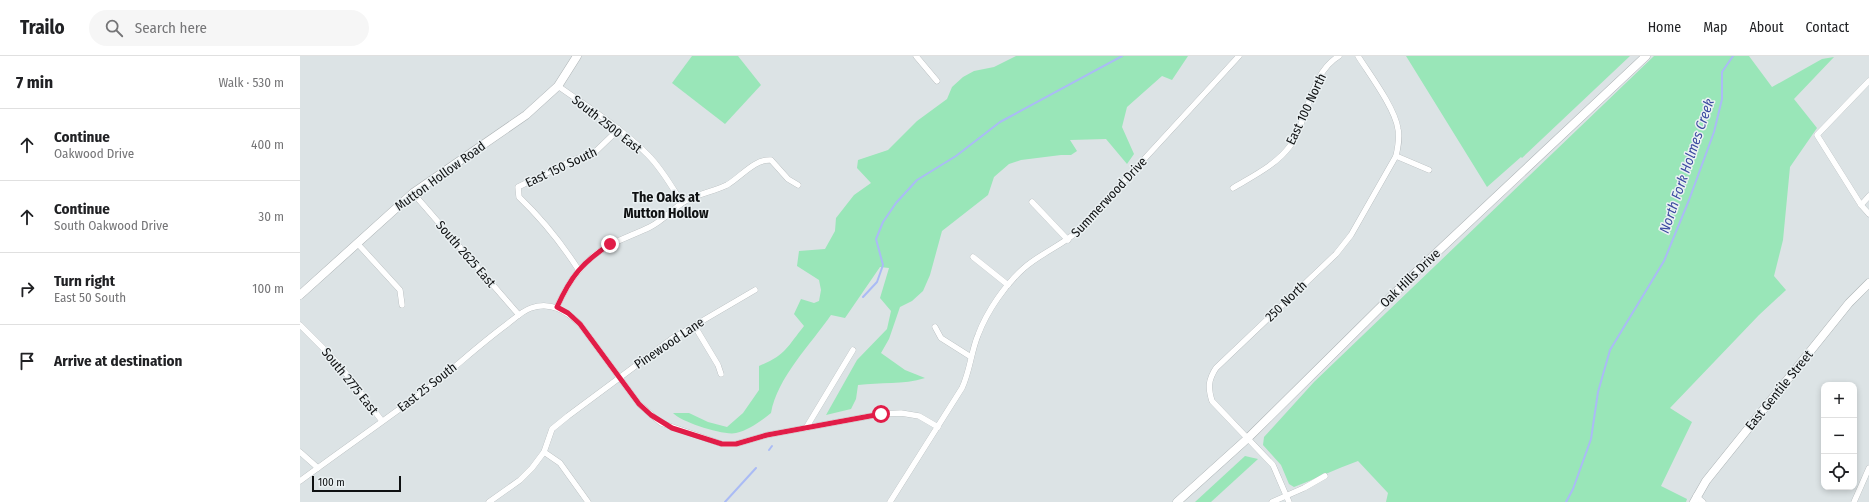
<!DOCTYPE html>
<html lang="en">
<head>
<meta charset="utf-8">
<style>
  body { margin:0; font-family:"Fira Sans Condensed",sans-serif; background:#f6f6f6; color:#202124 }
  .controls { position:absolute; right:12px; bottom:12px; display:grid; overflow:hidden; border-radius:8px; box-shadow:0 2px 6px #0003 }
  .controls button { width:36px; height:36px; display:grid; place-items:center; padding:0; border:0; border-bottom:1px solid #e0e0e0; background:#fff; color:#202124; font:20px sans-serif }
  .scale { position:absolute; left:12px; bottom:10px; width:89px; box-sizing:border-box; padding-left:4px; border:2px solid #0f1112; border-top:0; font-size:11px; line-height:14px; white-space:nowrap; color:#0f1112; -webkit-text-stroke:3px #eaf0f2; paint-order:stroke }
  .stop { position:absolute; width:12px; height:12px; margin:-9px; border:3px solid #e11d48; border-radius:50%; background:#fff }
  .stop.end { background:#e11d48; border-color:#fff; box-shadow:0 1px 4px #0008 }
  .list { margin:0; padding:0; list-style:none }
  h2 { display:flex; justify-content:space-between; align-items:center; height:52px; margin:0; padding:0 16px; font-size:17px }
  h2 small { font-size:13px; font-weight:400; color:#757577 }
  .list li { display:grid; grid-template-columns:26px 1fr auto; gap:12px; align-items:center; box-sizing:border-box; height:72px; padding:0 16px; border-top:1px solid #e0e0e0 }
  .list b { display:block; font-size:15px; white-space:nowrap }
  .list p { margin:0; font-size:13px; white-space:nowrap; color:#757577 }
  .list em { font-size:13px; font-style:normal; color:#757577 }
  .icon { flex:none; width:22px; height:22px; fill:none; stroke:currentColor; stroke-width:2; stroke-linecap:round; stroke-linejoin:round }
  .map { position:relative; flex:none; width:1569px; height:446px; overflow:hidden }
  header { display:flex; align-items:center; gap:24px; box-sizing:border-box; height:56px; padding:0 20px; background:#fff; border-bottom:1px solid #e0e0e0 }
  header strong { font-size:19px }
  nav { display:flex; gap:22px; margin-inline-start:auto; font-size:14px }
  .search { width:280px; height:36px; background:#f6f6f6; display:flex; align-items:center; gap:10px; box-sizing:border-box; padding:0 14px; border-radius:22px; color:#757577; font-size:15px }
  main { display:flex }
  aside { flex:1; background:#fff }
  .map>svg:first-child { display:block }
  .green { fill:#99e6b8 }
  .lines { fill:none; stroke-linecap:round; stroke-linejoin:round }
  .stream { stroke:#aabbf5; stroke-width:2 }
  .street-casing { stroke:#acb2b4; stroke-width:6 }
  .secondary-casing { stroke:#acb2b4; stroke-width:9 }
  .street { stroke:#fff; stroke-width:5.5 }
  .secondary { stroke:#fff; stroke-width:8 }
  .route { stroke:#e11d48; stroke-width:5 }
  .labels { text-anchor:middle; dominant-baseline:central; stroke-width:3; stroke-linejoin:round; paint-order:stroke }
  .street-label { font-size:13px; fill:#0f1112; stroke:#eaf0f2 }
  .water-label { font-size:14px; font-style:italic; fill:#3c4ba0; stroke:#eaf0f2 }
  .neighbourhood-label { font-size:14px; font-weight:bold; fill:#0f1112; stroke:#eaf0f2 }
</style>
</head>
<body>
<header>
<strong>Trailo</strong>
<div class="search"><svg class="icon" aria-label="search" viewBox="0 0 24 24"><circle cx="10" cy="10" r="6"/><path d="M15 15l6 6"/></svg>Search here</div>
<nav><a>Home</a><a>Map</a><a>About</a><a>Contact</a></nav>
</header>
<main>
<aside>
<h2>7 min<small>Walk · 530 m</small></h2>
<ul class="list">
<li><svg class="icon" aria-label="ahead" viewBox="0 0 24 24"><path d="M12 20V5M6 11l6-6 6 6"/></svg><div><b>Continue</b><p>Oakwood Drive</p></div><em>400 m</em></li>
<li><svg class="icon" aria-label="ahead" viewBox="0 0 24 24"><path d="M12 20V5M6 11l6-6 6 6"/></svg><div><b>Continue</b><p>South Oakwood Drive</p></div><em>30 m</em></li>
<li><svg class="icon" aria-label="right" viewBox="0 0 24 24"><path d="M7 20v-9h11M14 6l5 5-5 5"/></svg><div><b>Turn right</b><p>East 50 South</p></div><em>100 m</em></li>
<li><svg class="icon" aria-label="arrive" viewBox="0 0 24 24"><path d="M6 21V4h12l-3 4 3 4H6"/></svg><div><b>Arrive at destination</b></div></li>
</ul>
</aside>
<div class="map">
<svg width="1569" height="446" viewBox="0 0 1569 446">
  <rect width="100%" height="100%" fill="#dce3e5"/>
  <g class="green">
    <path d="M392 0H438L461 29 425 68 372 27Z"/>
    <path d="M716 0H888L872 24 862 20 827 51 822 71 834 98 827 108 806 83 770 84 777 95 771 99H761L721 104 709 108 694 121 688 139 642 175 630 219 623 235 612 245 600 251 589 283 581 297 605 314 625 322C603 329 580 326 558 329L556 343 551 353 526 359 557 304 587 273 591 255 580 242 589 212 580 211 545 262 531 259C511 288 477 322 471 357 461 365 449 374 436 377 424 380 381 366 373 357H389L408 366 427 371 443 357 459 334V310C486 299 487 291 504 270L494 258 501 243 514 247 519 245 521 234 519 224 497 210 499 195 525 193 535 175 536 162 554 139 571 127 557 112 558 104 588 94 617 65 647 43 652 31 663 21 674 15 694 11Z"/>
    <path d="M1106 0H1330L1222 102 1221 101 1187 131Z"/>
    <path d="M1354 0H1449L1472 31 1522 3 1534 1 1494 43 1517 72 1490 111 1483 184 1474 220 1486 234 1459 259 1370 352 1392 366 1361 430 1387 443 1386 446H1086L1088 437 1058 405C1036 413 1015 423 994 431L989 428 981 409 963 389 964 381 1014 326Z"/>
    <path d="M945 400 958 403 911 446H895Z"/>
  </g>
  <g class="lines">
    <g class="stream">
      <path d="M563 241 577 226 583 209 576 183 583 166 596 147 617 124 656 100 700 66 822 0"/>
      <path d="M469 394 472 390"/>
      <path d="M425 446 456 412"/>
      <path d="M1266 446 1273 433 1291 383 1298 336 1310 294 1364 205 1389 144 1414 76 1422 43V16L1433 0"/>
    </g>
    <defs>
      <g id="street">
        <path d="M616 0 637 25"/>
        <path d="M1569 25 1517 79 1561 149 1569 158"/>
        <path d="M258 30C289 52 321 72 348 99 362 113 372 131 382 147"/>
        <path d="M1096 100 1129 114"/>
        <path d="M933 132C953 120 976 109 990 90 1009 63 1009 18 1039 0"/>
        <path d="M113 137 219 259"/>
        <path d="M732 146 768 184"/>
        <path d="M1561 149 1569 140"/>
        <path d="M57 187 100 234 102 249"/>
        <path d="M673 201 708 229"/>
        <path d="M278 213C260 185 243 164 219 141L218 131 273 104 295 96 319 73"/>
        <path d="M257 251C267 229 277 213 296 198 312 185 332 180 350 171 362 165 371 155 382 147 395 138 413 136 427 129 441 121 454 103 471 104L488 123 498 129"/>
        <path d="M0 269 38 307 82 365"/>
        <path d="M394 269 418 309 421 318"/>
        <path d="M635 271 641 282 671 301"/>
        <path d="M506 372 553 294"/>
        <path d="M0 396 18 412"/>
        <path d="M244 396 260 407 288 446"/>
        <path d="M0 425C46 391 94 358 140 323 162 305 183 286 206 269 214 263 222 255 231 252 251 245 266 255 280 268L339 348 361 367 422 388H436L467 379 581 358 601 357 619 360 638 371"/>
        <path d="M1396 440 1403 446"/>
        <path d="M189 446 220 424 232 412 244 396 252 373 268 360 373 282 455 234"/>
        <path d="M590 446 662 332C670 315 671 296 678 279 687 255 705 229 724 212 741 197 763 189 779 174L939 0"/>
        <path d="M972 446 1004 432 1025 420"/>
        <path d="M989 446 973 409 912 345C908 332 908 324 916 312L1036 198 1051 179 1096 100C1098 91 1100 82 1098 73 1095 52 1070 19 1058 0"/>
        <path d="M1554 446 1569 412"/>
      </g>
      <g id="secondary">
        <path d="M0 239 113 137 226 59 258 30 277 0"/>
        <path d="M877 446 948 382 1117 215 1346 0"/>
        <path d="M1394 446 1406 425 1549 247 1569 227"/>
      </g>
    </defs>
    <use href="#street" class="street-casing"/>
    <use href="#secondary" class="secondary-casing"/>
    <use href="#street" class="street"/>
    <use href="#secondary" class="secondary"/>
  </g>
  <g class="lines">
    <path class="route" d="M310 188C282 207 271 220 257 251L268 257 280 268 339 348 351 359 372 372 422 388H436L467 379 581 358"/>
  </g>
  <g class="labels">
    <g class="street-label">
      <text transform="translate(1006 53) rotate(-65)">East 100 North</text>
      <text transform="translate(307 68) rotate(38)">South 2500 East</text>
      <text transform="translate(261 111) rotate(-25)">East 150 South</text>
      <text transform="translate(140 120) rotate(-36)">Mutton Hollow Road</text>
      <text transform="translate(809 141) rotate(-47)">Summerwood Drive</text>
      <text transform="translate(166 198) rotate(49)">South 2625 East</text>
      <text transform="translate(1110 222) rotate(-44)">Oak Hills Drive</text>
      <text transform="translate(986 245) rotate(-44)">250 North</text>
      <text transform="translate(369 287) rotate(-34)">Pinewood Lane</text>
      <text transform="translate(50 325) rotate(51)">South 2775 East</text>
      <text transform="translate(127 331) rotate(-38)">East 25 South</text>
      <text transform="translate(1479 334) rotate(-51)">East Gentile Street</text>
    </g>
    <g class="water-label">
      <text transform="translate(1387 110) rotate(-71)">North Fork Holmes Creek</text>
    </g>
    <g class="neighbourhood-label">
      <text x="366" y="141">The Oaks at<tspan x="366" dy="16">Mutton Hollow</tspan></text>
    </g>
  </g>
</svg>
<div class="controls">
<button>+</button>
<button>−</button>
<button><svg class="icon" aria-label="locate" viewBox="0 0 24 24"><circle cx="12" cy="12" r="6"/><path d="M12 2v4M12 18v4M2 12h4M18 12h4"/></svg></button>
</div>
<div class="scale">100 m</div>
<div class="stop" style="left:581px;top:358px"></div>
<div class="stop end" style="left:310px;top:188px"></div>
</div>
</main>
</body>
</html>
